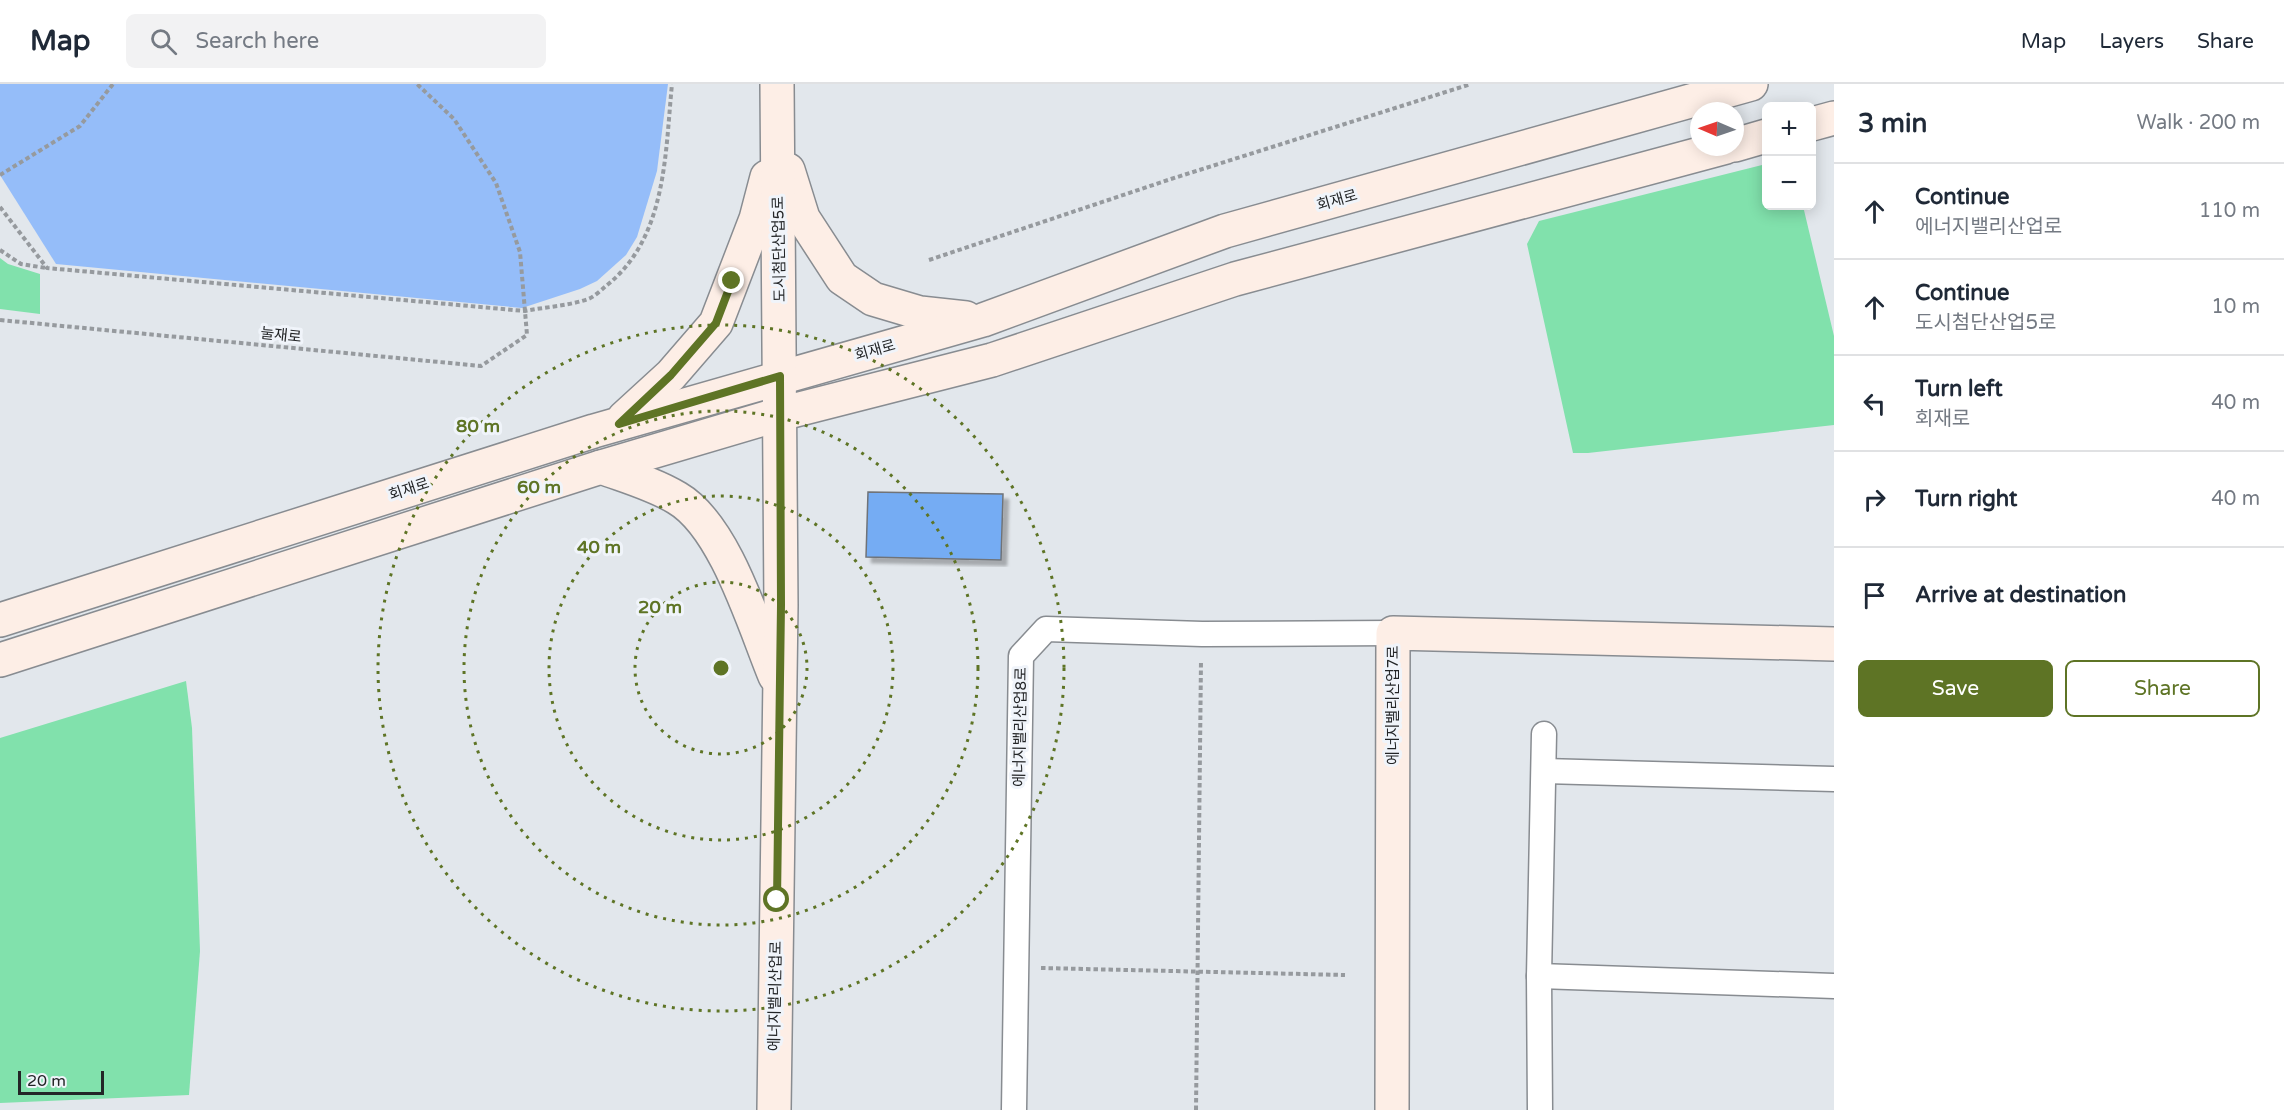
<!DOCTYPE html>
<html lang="en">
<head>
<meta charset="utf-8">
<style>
  body { margin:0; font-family:"Varela Round","Noto Sans KR",sans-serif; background:#f2f2f3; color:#1f2937 }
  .controls { position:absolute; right:18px; top:18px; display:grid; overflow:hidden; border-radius:9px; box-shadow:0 3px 15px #0003 }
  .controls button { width:54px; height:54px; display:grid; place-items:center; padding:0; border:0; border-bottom:2px solid #e0e1e3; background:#fff; color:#1f2937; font:30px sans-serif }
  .compass { position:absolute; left:1690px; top:18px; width:54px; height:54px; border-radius:50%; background:#fff; box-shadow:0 3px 15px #0003; rotate:272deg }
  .scale { position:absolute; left:18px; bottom:15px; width:86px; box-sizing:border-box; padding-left:6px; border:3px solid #232527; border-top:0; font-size:16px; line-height:21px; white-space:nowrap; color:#232527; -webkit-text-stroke:4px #f0f4fa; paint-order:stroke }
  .stop { position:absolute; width:18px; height:18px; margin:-14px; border:4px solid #5e7425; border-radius:50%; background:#fff }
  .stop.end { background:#5e7425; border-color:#fff; box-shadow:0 2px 6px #0008 }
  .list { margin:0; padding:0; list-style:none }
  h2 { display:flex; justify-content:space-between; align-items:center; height:78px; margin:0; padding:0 24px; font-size:26px }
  h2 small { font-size:20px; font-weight:400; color:#747a83 }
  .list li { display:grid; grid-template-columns:39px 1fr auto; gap:18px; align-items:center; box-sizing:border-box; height:96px; padding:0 24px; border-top:2px solid #e0e1e3 }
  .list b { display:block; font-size:22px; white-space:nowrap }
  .list p { margin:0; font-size:20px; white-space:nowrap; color:#747a83 }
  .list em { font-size:20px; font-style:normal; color:#747a83 }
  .actions { display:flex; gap:12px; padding:18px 24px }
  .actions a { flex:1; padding:14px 0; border:2px solid #5e7425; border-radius:9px; text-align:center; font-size:21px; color:#5e7425 }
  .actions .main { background:#5e7425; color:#fff }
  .icon { flex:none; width:33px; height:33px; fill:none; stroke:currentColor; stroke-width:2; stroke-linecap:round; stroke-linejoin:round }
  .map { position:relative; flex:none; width:1834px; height:1026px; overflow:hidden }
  header { display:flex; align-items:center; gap:36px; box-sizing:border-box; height:84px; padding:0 30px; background:#fff; border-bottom:2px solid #e0e1e3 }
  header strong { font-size:28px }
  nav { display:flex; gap:33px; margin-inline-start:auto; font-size:21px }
  .search { width:420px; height:54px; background:#f2f2f3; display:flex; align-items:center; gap:15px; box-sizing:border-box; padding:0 21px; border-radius:9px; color:#747a83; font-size:22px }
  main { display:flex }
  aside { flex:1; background:#fff }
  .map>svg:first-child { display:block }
  .green { fill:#81e1ac }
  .water { fill:#95bdf9 }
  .building { fill:#74acf3; stroke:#6f7378; stroke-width:1.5; filter:url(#shadow) }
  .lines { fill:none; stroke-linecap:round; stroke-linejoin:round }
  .street-casing { stroke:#888c91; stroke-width:27 }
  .secondary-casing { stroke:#888c91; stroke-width:36 }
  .path { stroke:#969a9e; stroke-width:4; stroke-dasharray:4.5 3; stroke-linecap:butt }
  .street { stroke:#fff; stroke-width:24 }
  .secondary { stroke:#fdeee6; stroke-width:33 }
  .route { stroke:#5e7425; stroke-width:8 }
  .ring { fill:none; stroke:#5e7425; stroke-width:3; stroke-dasharray:3 6 }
  .labels { text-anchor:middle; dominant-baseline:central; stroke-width:6; stroke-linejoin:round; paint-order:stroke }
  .street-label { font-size:15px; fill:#232527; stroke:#f0f4fa }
  .centre { fill:#5e7425; stroke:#f0f4fa; stroke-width:3 }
  .ring-label { font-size:18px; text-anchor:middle; font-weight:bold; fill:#5e7425; stroke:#f0f4fa; stroke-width:6; stroke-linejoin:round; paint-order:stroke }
</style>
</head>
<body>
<header>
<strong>Map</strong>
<div class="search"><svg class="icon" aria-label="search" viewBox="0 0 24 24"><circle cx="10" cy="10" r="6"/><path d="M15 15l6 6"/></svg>Search here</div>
<nav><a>Map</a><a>Layers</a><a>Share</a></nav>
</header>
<main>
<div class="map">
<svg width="1834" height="1026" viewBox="0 0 1834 1026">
  <defs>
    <filter id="shadow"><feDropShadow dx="5.5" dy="5.5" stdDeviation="1.5" flood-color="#0004"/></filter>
  </defs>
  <rect width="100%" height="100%" fill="#e2e7ec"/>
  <g class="green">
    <path d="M1766 80V122H1803L1834 252V341L1588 369H1573L1527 160 1539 137Z"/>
    <path d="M0 174 8 180 40 190V230L0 225Z"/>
    <path d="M186 597 192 644 200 867 189 1011 0 1019V654Z"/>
  </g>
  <path class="water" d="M0 0H668L657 87 637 153 626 171 597 197 580 205 522 224 56 180 0 91Z"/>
  <path class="building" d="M868 408 1003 410 1001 476 866 473Z"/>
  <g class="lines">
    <defs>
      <g id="street">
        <path d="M1544 687 1834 695"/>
        <path d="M1539 892 1834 902"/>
        <path d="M1014 1026 1021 572 1046 545 1202 550 1393 549"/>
        <path d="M1540 1026 1539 892 1544 650"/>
      </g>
      <g id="secondary">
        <path d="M1812 40 1834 34"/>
        <path d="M1735 61 1766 52"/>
        <path d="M788 86 803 134 842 194 873 215 920 229 966 234"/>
        <path d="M624 334 671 291 716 239 756 135 767 93"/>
        <path d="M601 383C625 392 654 400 677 414 725 442 754 541 775 592"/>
        <path d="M0 536 594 347 983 236 1225 147 1751 0"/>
        <path d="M0 576 601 383 780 330 992 276 1235 195 1726 63"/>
        <path d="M774 1026 781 521 777 0"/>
        <path d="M1392 1026 1393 549 1834 560"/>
      </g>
    </defs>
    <use href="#street" class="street-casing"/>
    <use href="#secondary" class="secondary-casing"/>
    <g class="path">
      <path d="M0 91 80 42 113 0"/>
      <path d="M0 123 47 184 525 227C545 223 568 222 588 215 594 213 601 206 606 202 667 154 665 70 672 0"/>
      <path d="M0 166 21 180 46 184"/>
      <path d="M929 176 1171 95 1471 0"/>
      <path d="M0 236 481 282 527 251 520 168 496 99 454 35 417 0"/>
      <path d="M1041 884 1345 891"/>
      <path d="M1196 1026 1201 577"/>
    </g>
    <use href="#street" class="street"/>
    <use href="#secondary" class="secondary"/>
  </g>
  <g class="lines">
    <path class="route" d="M732 197 716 239 671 291 619 340 780 292 781 521 777 816"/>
  </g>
  <g class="ring">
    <circle cx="721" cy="584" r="86"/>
    <circle cx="721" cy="584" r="172"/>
    <circle cx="721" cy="584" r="257"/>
    <circle cx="721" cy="584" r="343"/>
  </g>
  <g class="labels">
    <g class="street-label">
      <text transform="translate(1337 116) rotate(-16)">회재로</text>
      <text transform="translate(779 165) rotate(-91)">도시첨단산업5로</text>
      <text transform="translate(281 251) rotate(6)">눌재로</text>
      <text transform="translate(875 266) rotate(-16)">회재로</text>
      <text transform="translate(409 405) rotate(-18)">회재로</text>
      <text transform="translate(1393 621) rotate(-90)">에너지밸리산업7로</text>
      <text transform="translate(1020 643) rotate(-89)">에너지밸리산업8로</text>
      <text transform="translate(775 912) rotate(-89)">에너지밸리산업로</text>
    </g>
  </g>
  <circle cx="721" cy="584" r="9" class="centre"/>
  <g class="ring-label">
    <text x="478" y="348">80 m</text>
    <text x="539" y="409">60 m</text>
    <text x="599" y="469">40 m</text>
    <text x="660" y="529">20 m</text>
  </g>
</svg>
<div class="controls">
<button>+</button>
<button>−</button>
</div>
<svg class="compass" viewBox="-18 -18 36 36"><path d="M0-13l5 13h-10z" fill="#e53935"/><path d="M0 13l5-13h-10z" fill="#747a83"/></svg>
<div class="scale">20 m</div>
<div class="stop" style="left:777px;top:816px"></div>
<div class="stop end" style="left:732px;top:197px"></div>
</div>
<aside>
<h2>3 min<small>Walk · 200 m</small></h2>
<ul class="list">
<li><svg class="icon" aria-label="ahead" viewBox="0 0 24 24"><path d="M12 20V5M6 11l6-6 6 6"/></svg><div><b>Continue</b><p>에너지밸리산업로</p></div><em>110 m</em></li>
<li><svg class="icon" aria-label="ahead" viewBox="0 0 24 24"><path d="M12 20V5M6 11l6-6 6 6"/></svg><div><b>Continue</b><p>도시첨단산업5로</p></div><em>10 m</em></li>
<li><svg class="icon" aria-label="left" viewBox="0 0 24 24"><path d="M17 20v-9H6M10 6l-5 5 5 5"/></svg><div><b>Turn left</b><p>회재로</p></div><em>40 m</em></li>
<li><svg class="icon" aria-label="right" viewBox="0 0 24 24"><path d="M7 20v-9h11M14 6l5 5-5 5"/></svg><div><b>Turn right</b></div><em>40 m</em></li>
<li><svg class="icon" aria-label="arrive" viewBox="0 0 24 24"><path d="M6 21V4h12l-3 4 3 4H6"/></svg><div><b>Arrive at destination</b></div></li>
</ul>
<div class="actions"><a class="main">Save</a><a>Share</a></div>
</aside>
</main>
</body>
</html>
